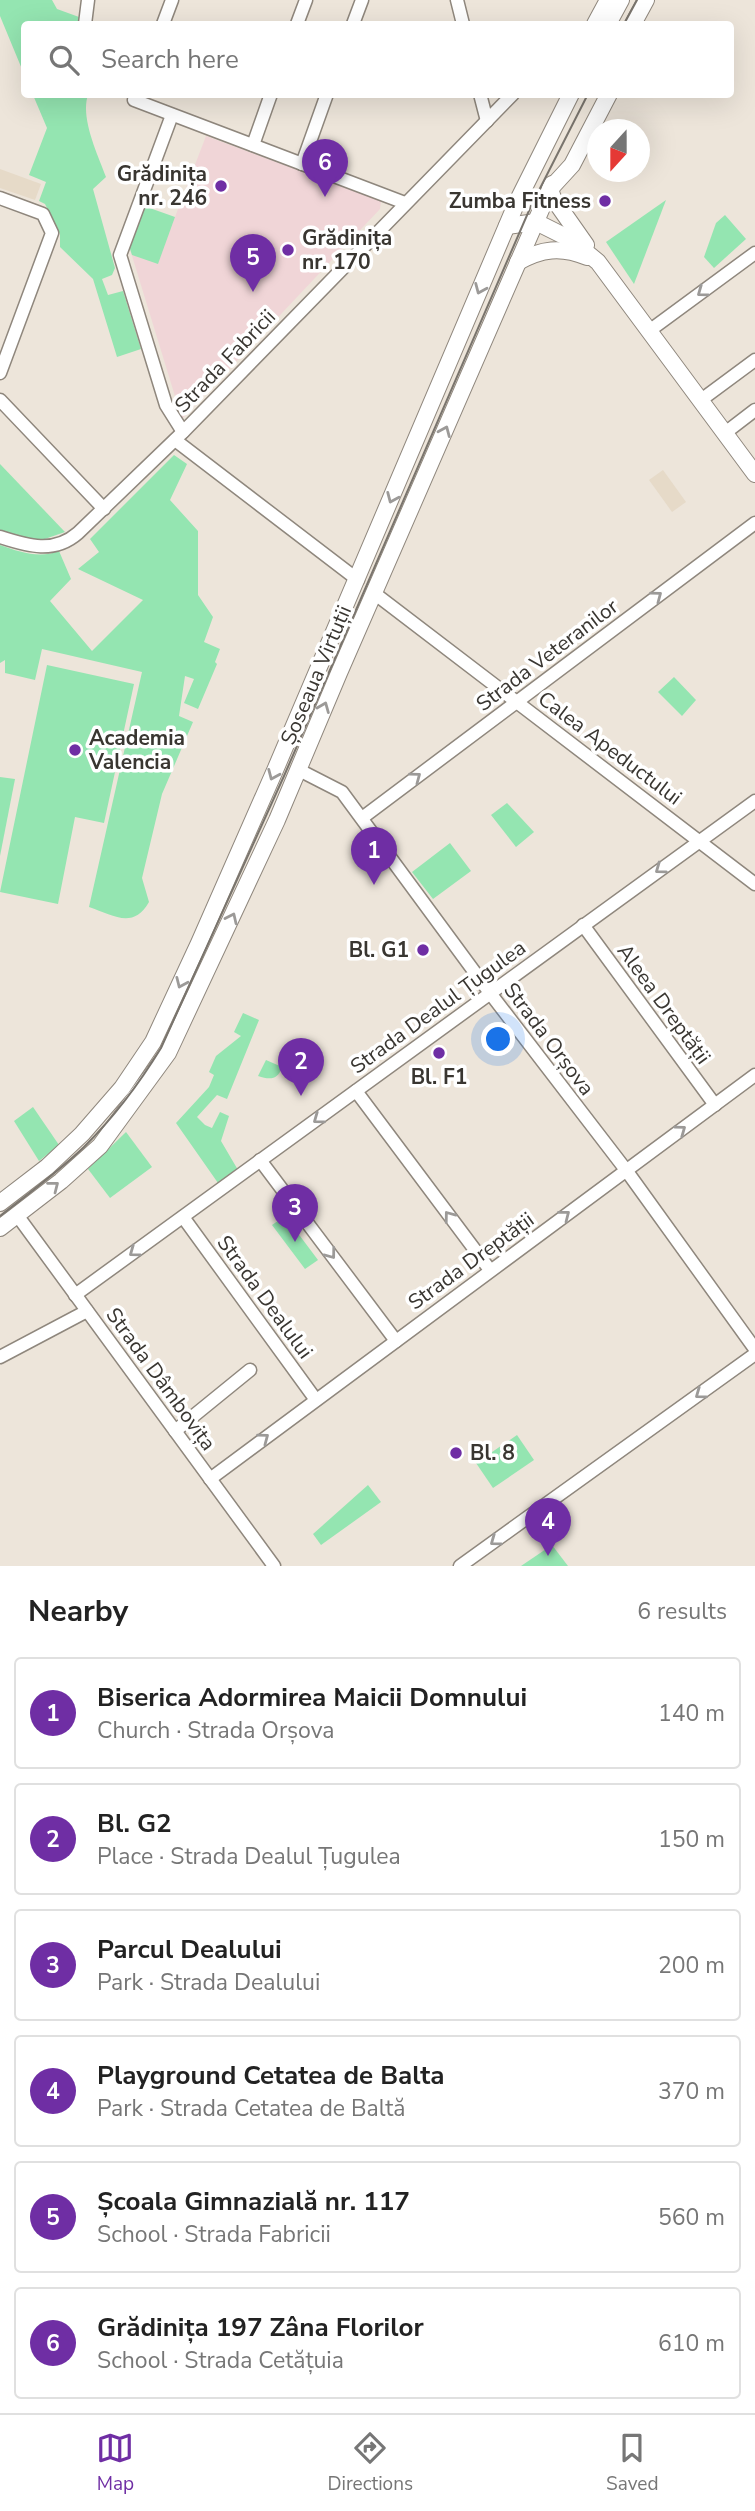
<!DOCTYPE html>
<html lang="en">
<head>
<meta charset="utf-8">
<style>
  body { margin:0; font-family:"Nunito Sans",sans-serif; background:#f6f6f6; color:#222 }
  .compass { position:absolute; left:587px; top:119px; width:63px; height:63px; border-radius:50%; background:#fff; box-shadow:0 7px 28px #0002; rotate:201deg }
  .you { position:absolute; left:499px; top:1040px; width:24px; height:24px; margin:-18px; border:5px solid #fff; border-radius:50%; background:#1a73e8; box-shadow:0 0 0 10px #1a73e833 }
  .badge { display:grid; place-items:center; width:46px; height:46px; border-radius:50%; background:#6f2ea4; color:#fff; font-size:23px; font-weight:700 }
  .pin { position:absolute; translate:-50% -58px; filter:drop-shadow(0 2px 4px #0008) }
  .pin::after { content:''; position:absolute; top:37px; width:24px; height:21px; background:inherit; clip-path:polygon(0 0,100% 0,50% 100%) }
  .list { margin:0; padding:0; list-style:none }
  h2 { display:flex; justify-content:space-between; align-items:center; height:91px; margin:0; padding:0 28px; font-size:30px }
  h2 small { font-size:23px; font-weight:400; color:#767676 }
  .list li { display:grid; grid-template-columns:46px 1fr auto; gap:21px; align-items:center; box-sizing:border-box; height:112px; margin:0 14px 14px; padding:0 14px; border:2px solid #e0e0e0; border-radius:7px }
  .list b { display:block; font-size:26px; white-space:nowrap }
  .list p { margin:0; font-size:23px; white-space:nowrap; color:#767676 }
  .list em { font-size:23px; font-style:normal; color:#767676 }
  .icon { flex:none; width:38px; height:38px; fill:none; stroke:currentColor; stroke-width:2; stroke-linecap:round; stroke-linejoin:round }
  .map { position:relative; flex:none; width:755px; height:1566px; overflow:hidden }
  .search { position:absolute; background:#fff; box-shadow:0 7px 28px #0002; left:21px; right:21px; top:21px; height:77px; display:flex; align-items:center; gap:18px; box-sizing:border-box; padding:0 24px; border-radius:7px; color:#767676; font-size:26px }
  .sheet { height:847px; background:#fff }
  nav { display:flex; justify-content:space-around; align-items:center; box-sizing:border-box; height:98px; border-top:2px solid #e0e0e0; background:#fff; font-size:19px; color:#767676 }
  nav a { display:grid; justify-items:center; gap:4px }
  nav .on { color:#6f2ea4 }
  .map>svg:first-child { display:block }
  .built { fill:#e6dac8 }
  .education { fill:#f0d5d7 }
  .green { fill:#94e5b1 }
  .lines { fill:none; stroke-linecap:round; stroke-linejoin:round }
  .minor-casing { stroke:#8f877d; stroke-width:15 }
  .major-casing { stroke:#8f877d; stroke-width:18 }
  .minor { stroke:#fff; stroke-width:12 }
  .major { stroke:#fff; stroke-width:16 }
  .tram { stroke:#79746d; stroke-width:2 }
  .oneway { stroke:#9c9a98 }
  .poi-dot { fill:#6f2ea4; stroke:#fff; stroke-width:2.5 }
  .labels { text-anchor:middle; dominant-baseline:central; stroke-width:7; stroke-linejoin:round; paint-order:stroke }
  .poi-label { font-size:21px; font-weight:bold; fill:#393631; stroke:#fff; text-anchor:end }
  .street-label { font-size:21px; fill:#393631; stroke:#fff }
</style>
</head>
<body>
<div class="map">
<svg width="755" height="1566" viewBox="0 0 755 1566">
  <rect width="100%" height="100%" fill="#ede5da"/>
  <g class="built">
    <path d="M0 169 41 184 35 200 0 188Z"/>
    <path d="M663 470 686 502 672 512 649 480Z"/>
  </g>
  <path class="education" d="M206 136 381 201 380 209 182 419 129 246 175 217Z"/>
  <g class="green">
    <path d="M0 0H52L57 9 79 17 77 24H24V74L0 16Z"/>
    <path d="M33 95H88C80 118 98 155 106 177L93 189 115 268 112 275 102 279 108 295 123 291 141 349 117 357 93 279 60 247V234L45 204 39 201 46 182 29 175 47 128Z"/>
    <path d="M666 200 634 284 606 242Z"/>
    <path d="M144 206 175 217 158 264 132 255 129 246Z"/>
    <path d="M725 215 746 239 714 268 704 257 716 223Z"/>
    <path d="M174 455 187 464 170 500 198 531V595L213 617 204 642 220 649 215 662 217 664 198 709 184 703 194 679 185 676 179 716 193 722 162 794 142 878 149 902C133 930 113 915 89 907L142 672 42 649 35 680 5 673V660L0 663V545C20 552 39 559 59 551L71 579 50 601 92 651 143 600 78 569 99 552 90 539Z"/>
    <path d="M0 464 65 532 39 541 0 530Z"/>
    <path d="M47 665 134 684 104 823 75 817 58 904 0 892Z"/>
    <path d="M674 677 696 700 682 716 658 692Z"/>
    <path d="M0 777 15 779 0 856Z"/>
    <path d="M507 803 534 832 516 847 491 815Z"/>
    <path d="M450 843 471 871 433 899 412 872Z"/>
    <path d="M243 1013 259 1020 227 1099 217 1095 197 1117 205 1125 212 1128 220 1112 229 1116 221 1141 238 1170 218 1183 176 1123 209 1087 214 1075 209 1072 216 1056 241 1036 234 1032Z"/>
    <path d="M266 1060 282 1067C278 1080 270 1080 258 1076Z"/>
    <path d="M33 1107 59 1145 39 1161 14 1121Z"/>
    <path d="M126 1132 152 1167 110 1198 88 1169Z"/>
    <path d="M285 1216 318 1260 305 1269 272 1225Z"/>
    <path d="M517 1435 534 1460 493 1488 476 1463Z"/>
    <path d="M368 1485 381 1502 321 1545 313 1534Z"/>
    <path d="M552 1545 568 1566H521Z"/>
  </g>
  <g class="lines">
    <defs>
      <g id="minor">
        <path d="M457 0 463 24"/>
        <path d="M85 24 88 0"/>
        <path d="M163 24 172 0"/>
        <path d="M297 24 306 0"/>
        <path d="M353 24 362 0"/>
        <path d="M136 94 134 100 405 203"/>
        <path d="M480 94 487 121"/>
        <path d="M172 115 120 255 166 405 183 432"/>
        <path d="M253 145 271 94"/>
        <path d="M302 164 327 94"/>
        <path d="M0 198 43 214 52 233 0 373"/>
        <path d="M649 331 755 253"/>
        <path d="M0 400 104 509"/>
        <path d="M701 400 755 360"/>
        <path d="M725 433 755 410"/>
        <path d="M175 440 358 580"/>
        <path d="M0 537C28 546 54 554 78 533L183 432 513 94"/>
        <path d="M374 593 755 884"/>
        <path d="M299 770 342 792 490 993 626 1170 755 1349"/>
        <path d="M362 818 755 523"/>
        <path d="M583 925 715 1105"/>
        <path d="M356 1091 490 1270"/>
        <path d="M260 1160 396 1341"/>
        <path d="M17 1215 274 1566"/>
        <path d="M183 1217 316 1400"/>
        <path d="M75 1295 755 801"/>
        <path d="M0 1357 87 1311"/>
        <path d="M175 1431 250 1370"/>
        <path d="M210 1479 755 1075"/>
        <path d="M460 1566 755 1354"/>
      </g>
      <g id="major">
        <path d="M595 24 608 0"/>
        <path d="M608 24 621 0"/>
        <path d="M633 24 646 0"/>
        <path d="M552 184 550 189 553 198 586 245"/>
        <path d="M507 226 536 222 570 239 598 262 755 474"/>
        <path d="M518 262C541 249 561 246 587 257"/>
        <path d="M0 1203 47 1167 82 1134 122 1088 153 1042 199 943 276 768 517 202 571 94"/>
        <path d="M0 1228 61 1181 100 1146 168 1053 277 820 339 673 550 189 572 165 609 94"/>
      </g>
    </defs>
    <use href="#minor" class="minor-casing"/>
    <use href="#major" class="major-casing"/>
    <use href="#minor" class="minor"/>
    <use href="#major" class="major"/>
    <g class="tram">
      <path d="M624 24 637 0"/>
      <path d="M0 1216C28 1194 58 1172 84 1147 114 1117 139 1084 161 1048L284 776 531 206 588 94"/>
    </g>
  </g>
  <defs><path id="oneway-chevron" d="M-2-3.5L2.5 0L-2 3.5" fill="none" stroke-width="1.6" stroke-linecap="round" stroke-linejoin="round" transform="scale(1.75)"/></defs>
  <g class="oneway">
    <use href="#oneway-chevron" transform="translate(480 289) rotate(113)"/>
    <use href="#oneway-chevron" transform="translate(702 292) rotate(144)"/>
    <use href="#oneway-chevron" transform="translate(445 431) rotate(-67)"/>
    <use href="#oneway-chevron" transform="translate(392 498) rotate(113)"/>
    <use href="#oneway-chevron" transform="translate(657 596) rotate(-37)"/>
    <use href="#oneway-chevron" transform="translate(324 707) rotate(-68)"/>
    <use href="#oneway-chevron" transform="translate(273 775) rotate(113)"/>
    <use href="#oneway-chevron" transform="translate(416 777) rotate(-37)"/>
    <use href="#oneway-chevron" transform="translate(660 869) rotate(144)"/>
    <use href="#oneway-chevron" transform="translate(232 918) rotate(-65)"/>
    <use href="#oneway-chevron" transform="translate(181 983) rotate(114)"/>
    <use href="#oneway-chevron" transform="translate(318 1119) rotate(144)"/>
    <use href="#oneway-chevron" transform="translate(681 1130) rotate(-36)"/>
    <use href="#oneway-chevron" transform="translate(54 1186) rotate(-38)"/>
    <use href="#oneway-chevron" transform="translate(565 1215) rotate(-38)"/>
    <use href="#oneway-chevron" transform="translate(449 1216) rotate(-127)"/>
    <use href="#oneway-chevron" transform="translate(134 1252) rotate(144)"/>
    <use href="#oneway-chevron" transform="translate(331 1254) rotate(53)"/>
    <use href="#oneway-chevron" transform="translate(700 1394) rotate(144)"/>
    <use href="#oneway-chevron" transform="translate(264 1438) rotate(-37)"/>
    <use href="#oneway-chevron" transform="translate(495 1541) rotate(144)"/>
  </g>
  <g class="poi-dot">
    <circle cx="221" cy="186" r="7"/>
    <circle cx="605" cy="201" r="7"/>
    <circle cx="288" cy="250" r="7"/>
    <circle cx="75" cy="750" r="7"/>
    <circle cx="423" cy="950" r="7"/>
    <circle cx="439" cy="1053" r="7"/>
    <circle cx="456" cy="1453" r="7"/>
  </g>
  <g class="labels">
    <g class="poi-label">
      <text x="207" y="174">Grădinița<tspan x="207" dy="24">nr. 246</tspan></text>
      <text x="591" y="201">Zumba Fitness</text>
      <text x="302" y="238" text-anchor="start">Grădinița<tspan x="302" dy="24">nr. 170</tspan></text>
      <text x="89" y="738" text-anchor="start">Academia<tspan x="89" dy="24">Valencia</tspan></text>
      <text x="409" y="950">Bl. G1</text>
      <text x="439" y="1077" text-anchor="middle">Bl. F1</text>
      <text x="470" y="1453" text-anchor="start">Bl. 8</text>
    </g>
    <g class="street-label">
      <text transform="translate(225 361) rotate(-46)">Strada Fabricii</text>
      <text transform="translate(547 655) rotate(-37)">Strada Veteranilor</text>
      <text transform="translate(316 675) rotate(-67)">Șoseaua Virtuții</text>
      <text transform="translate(610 748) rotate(37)">Calea Apeductului</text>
      <text transform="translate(664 1004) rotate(54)">Aleea Dreptății</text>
      <text transform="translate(438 1007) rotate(-36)">Strada Dealul Țugulea</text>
      <text transform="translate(549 1039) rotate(53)">Strada Orșova</text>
      <text transform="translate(471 1261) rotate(-36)">Strada Dreptății</text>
      <text transform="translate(265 1297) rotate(54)">Strada Dealului</text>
      <text transform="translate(161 1379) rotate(54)">Strada Dâmbovița</text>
    </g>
  </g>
</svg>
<svg class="compass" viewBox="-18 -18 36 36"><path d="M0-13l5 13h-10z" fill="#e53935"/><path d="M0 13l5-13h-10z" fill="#767676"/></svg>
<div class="you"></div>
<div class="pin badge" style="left:374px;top:885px">1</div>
<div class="pin badge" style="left:301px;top:1096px">2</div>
<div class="pin badge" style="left:295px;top:1242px">3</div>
<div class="pin badge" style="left:548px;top:1556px">4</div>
<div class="pin badge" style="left:253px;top:292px">5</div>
<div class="pin badge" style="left:325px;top:197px">6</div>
<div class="search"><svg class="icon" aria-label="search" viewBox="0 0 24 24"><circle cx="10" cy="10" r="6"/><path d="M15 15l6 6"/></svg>Search here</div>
</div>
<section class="sheet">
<h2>Nearby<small>6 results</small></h2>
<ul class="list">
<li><span class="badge">1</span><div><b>Biserica Adormirea Maicii Domnului</b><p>Church · Strada Orșova</p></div><em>140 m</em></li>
<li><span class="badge">2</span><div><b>Bl. G2</b><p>Place · Strada Dealul Țugulea</p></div><em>150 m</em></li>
<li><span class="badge">3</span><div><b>Parcul Dealului</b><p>Park · Strada Dealului</p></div><em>200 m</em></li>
<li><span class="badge">4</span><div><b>Playground Cetatea de Balta</b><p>Park · Strada Cetatea de Baltă</p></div><em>370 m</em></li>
<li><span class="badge">5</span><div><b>Școala Gimnazială nr. 117</b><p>School · Strada Fabricii</p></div><em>560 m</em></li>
<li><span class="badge">6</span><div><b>Grădinița 197 Zâna Florilor</b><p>School · Strada Cetățuia</p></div><em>610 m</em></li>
</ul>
</section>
<nav>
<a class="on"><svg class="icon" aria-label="map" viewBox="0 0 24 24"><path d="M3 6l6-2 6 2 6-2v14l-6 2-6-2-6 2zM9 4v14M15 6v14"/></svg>Map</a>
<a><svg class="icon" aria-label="directions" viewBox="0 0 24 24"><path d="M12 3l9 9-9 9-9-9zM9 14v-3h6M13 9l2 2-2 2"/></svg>Directions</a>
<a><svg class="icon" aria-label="saved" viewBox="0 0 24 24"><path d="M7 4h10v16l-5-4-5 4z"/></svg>Saved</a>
</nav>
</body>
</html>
